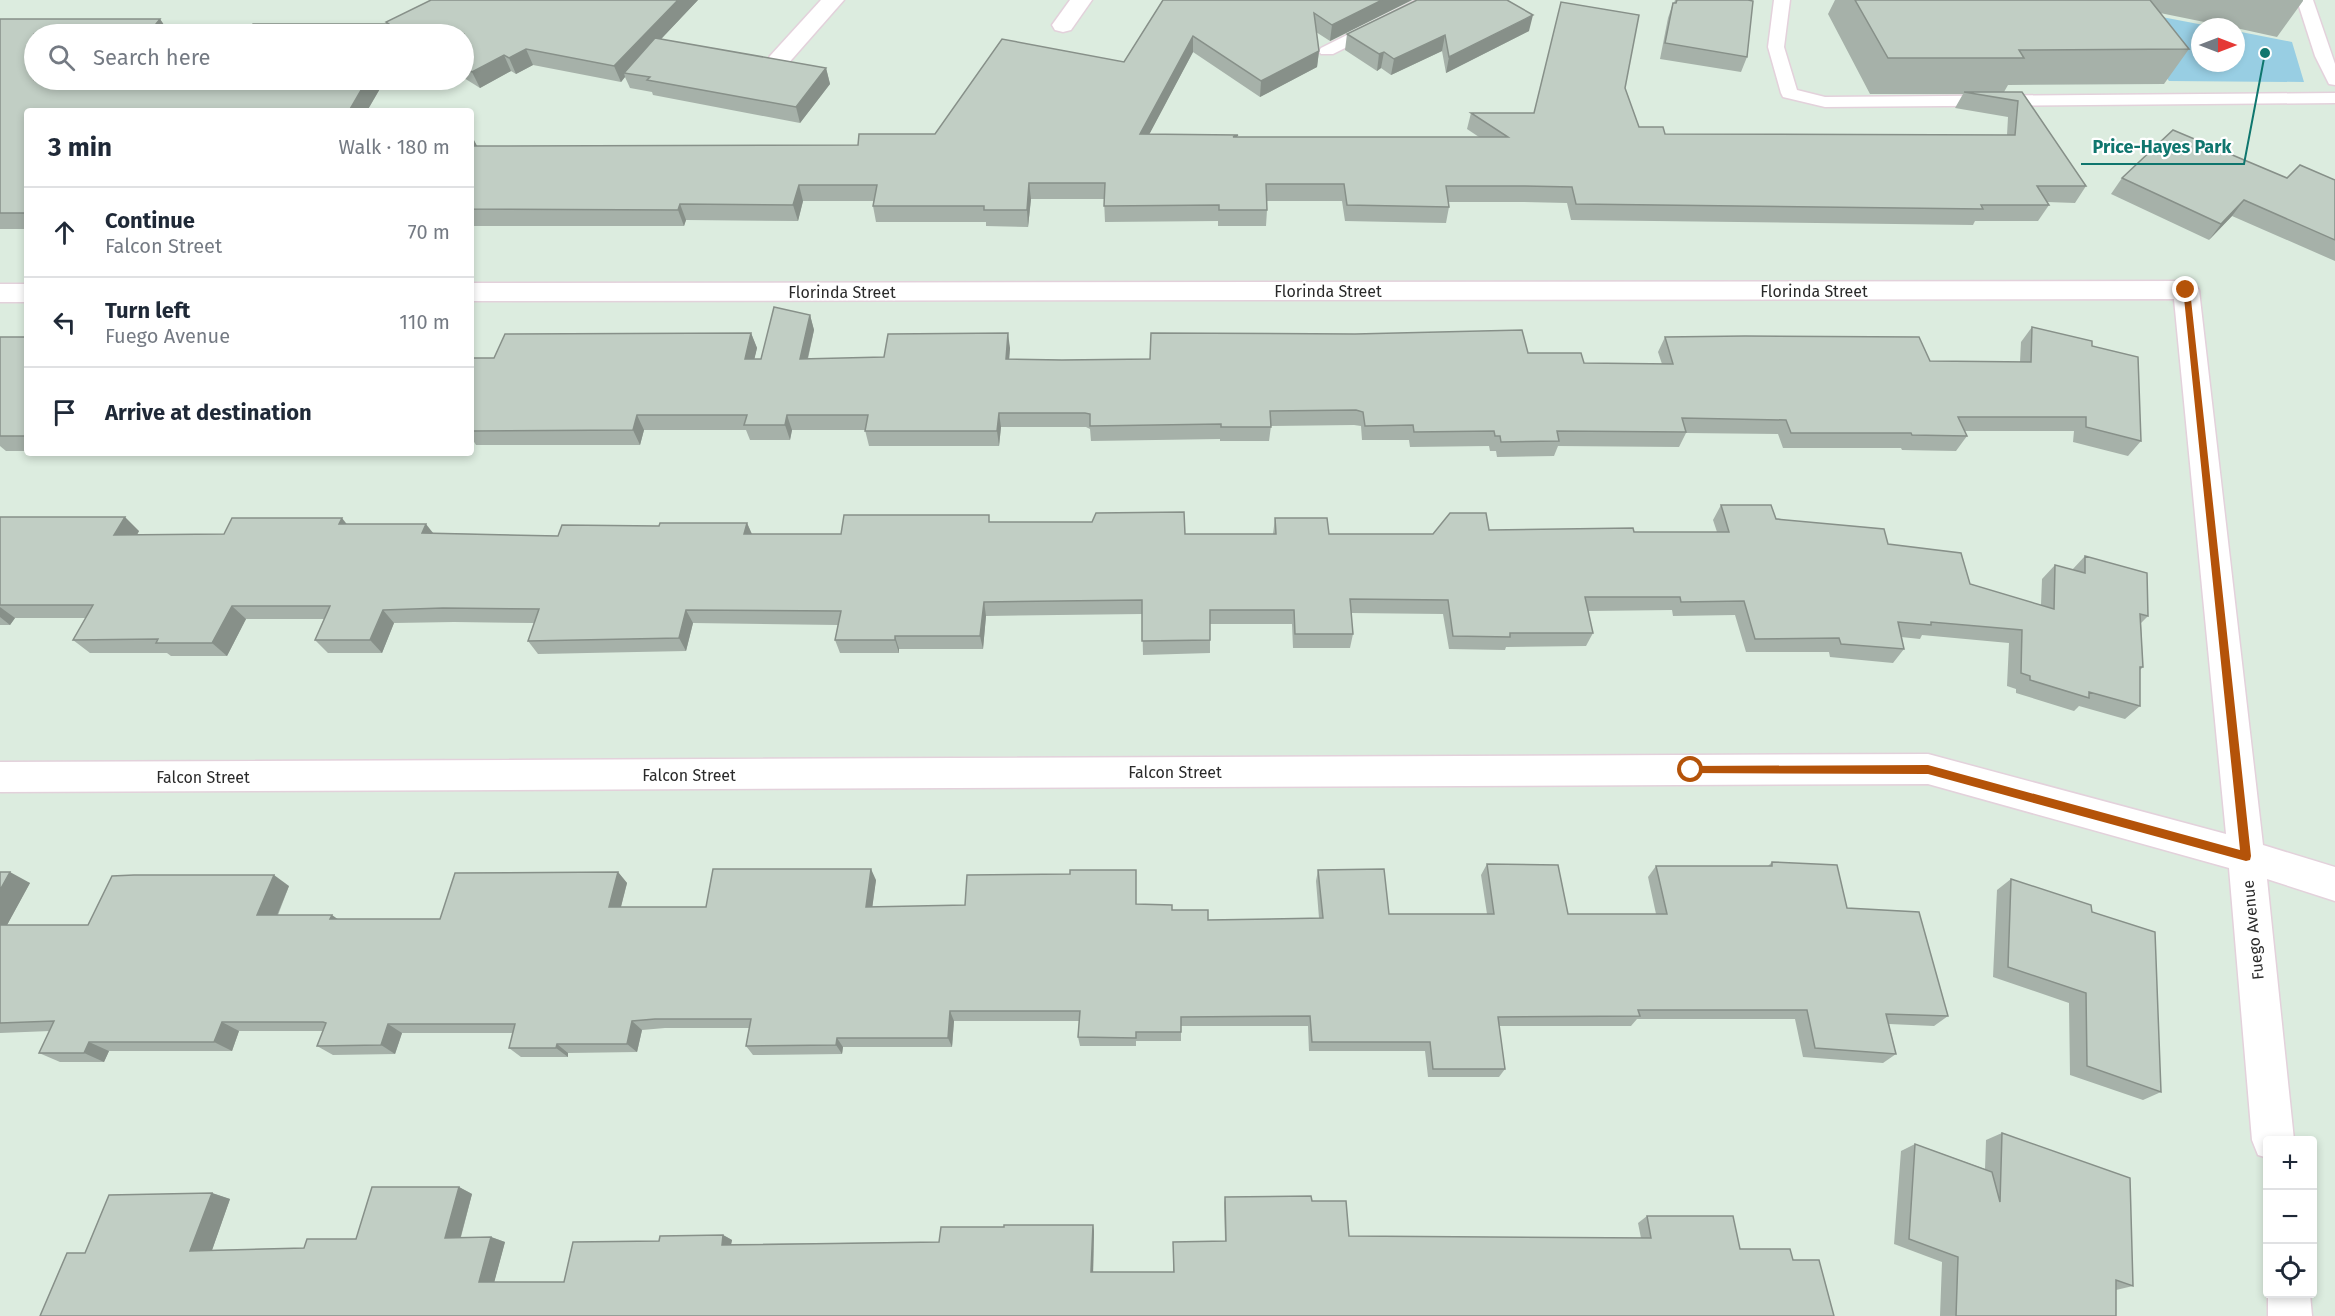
<!DOCTYPE html>
<html lang="en">
<head>
<meta charset="utf-8">
<style>
  body { margin:0; font-family:"Fira Sans",sans-serif; background:#f2f2f3; color:#1f2937 }
  .controls { position:absolute; right:18px; bottom:18px; display:grid; overflow:hidden; border-radius:6px; box-shadow:0 3px 9px #0003 }
  .controls button { width:54px; height:54px; display:grid; place-items:center; padding:0; border:0; border-bottom:2px solid #e0e1e3; background:#fff; color:#1f2937; font:30px sans-serif }
  .compass { position:absolute; left:2191px; top:18px; width:54px; height:54px; border-radius:50%; background:#fff; box-shadow:0 3px 9px #0003; rotate:90deg }
  .stop { position:absolute; width:18px; height:18px; margin:-14px; border:4px solid #b45309; border-radius:50%; background:#fff }
  .stop.end { background:#b45309; border-color:#fff; box-shadow:0 2px 6px #0008 }
  .list { margin:0; padding:0; list-style:none }
  h2 { display:flex; justify-content:space-between; align-items:center; height:78px; margin:0; padding:0 24px; font-size:26px }
  h2 small { font-size:20px; font-weight:400; color:#747a83 }
  .list li { display:grid; grid-template-columns:39px 1fr auto; gap:18px; align-items:center; box-sizing:border-box; height:90px; padding:0 24px; border-top:2px solid #e0e1e3 }
  .list b { display:block; font-size:22px; white-space:nowrap }
  .list p { margin:0; font-size:20px; white-space:nowrap; color:#747a83 }
  .list em { font-size:20px; font-style:normal; color:#747a83 }
  .icon { flex:none; width:33px; height:33px; fill:none; stroke:currentColor; stroke-width:2; stroke-linecap:round; stroke-linejoin:round }
  .map { position:relative; flex:none; width:2335px; height:1316px; overflow:hidden }
  .search { position:absolute; background:#fff; box-shadow:0 3px 9px #0003; left:24px; top:24px; width:450px; height:66px; display:flex; align-items:center; gap:15px; box-sizing:border-box; padding:0 21px; border-radius:33px; color:#747a83; font-size:22px }
  .panel { position:absolute; background:#fff; box-shadow:0 3px 9px #0003; left:24px; top:108px; width:450px; height:348px; border-radius:6px }
  .map>svg:first-child { display:block }
  .green { fill:#98cee3 }
  .lines { fill:none; stroke-linecap:round; stroke-linejoin:round }
  .service-casing { stroke:#e3d1db; stroke-width:3 }
  .minor-casing { stroke:#e3d1db; stroke-width:3 }
  .service { fill:#fff; fill-rule:evenodd }
  .minor { fill:#fff; fill-rule:evenodd }
  .wall { fill:#a6b1a9 }
  .shaded-wall { fill:#879089 }
  .building { fill:#c1cec4; stroke:#879089; stroke-width:1.5 }
  .route { fill:#b45309 }
  .labels { text-anchor:middle; dominant-baseline:central; stroke-width:4.5; stroke-linejoin:round; paint-order:stroke }
  .street-label { font-size:16px; fill:#2a2a2a; stroke:#fff }
  .leader { fill:none; stroke:#0f766e; stroke-width:2 }
  .callout-dot { fill:#0f766e; stroke:#fff; stroke-width:2 }
  .callout-label { font-size:18px; text-anchor:middle; font-weight:bold; fill:#0f766e; stroke:#fff; stroke-width:4.5; stroke-linejoin:round; paint-order:stroke }
</style>
</head>
<body>
<div class="map">
<svg width="2335" height="1316" viewBox="0 0 2335 1316">
  <rect width="100%" height="100%" fill="#dcecdf"/>
  <path class="green" d="M2115 8 2214 27H2200V63H2236V31L2292 42 2304 82 2169 81Z"/>
  <g class="lines">
    <defs>
      <g id="service">
        <path d="M1417 0H1437L1435 3 1333 54H1321L1319 51 1321 48Z"/>
        <path d="M1774 0H1790L1784 47 1797 90 1825 97 2335 93V103L1825 107 1783 97 1781 93 1768 47Z"/>
        <path d="M2297 0H2313L2335 64V85L2329 84 2315 56Z"/>
      </g>
      <g id="minor">
        <path d="M821 0H844L786 66 778 68 770 66 767 61 770 56Z"/>
        <path d="M1070 0H1092L1071 30 1063 32 1055 30 1052 25Z"/>
        <path d="M2186 281 2195 284 2199 290 2263 845 2335 867V901L2267 879 2294 1140H2268V1158L2258 1155 2252 1140 2229 868 1928 784 0 792V762L1928 754 2226 834 2174 299 471 301V283Z"/>
        <rect x="0" y="284" width="27" height="18"/>
        <path d="M2268 1290V1294H2310L2312 1316H2268Z"/>
      </g>
    </defs>
    <use href="#service" class="service-casing"/>
    <use href="#minor" class="minor-casing"/>
    <use href="#service" class="service"/>
    <use href="#minor" class="minor"/>
  </g>
  <g class="wall">
    <path d="M431 0H698L661 39 826 68 830 84 800 123 653 95 652 92 630 88 625 77 621 82 533 65 516 74 511 71 480 88 464 78V34H246L387 24 386 22Z"/>
    <path d="M1163 0H1412L1330 41 1316 32 1319 51 1317 67 1260 97 1193 52 1149 134 1238 137H1479L1467 129 1471 113H1533L1625 88 1639 127 1665 134 2007 135 2008 117 1955 108 1963 94H1870L1828 14 1835 0H2303V1L2277 37 2236 28V27H2229L2160 13 2189 49 2164 84 2008 85 2004 92H2022L2086 186 2075 203 2047 202 2049 205 2038 221H1975L1973 225 1571 220 1567 203 1521 202H1448L1449 207 1446 223 1345 221 1342 201H1267V210L1266 226H1218V221L1105 222 1104 199H1031L1028 227 986 226V222H876L873 206 874 201H803L798 221 686 220 684 226H471V136L477 146 858 145 935 134 1124 62Z"/>
    <path d="M1675 0H1748L1747 57 1741 72 1660 59 1668 18 1673 3H1674Z"/>
    <path d="M0 19H160L170 34H34L385 80 367 111H27V229H0Z"/>
    <path d="M1529 31 1446 73 1442 51 1391 75 1381 68 1377 71 1345 50 1347 34Z"/>
    <path d="M2122 178H2287L2335 180V261L2232 216 2209 240 2111 194Z"/>
    <path d="M810 315 814 330 808 359 884 357 1010 348 1009 359 1062 360 1528 353 1584 363 1662 364 1658 352 1665 337 1930 361 2020 362 2021 342 2032 327 2092 346 2141 441 2128 456 2073 442 2074 431H1965L1967 436 1956 451 1902 450 1901 448H1783L1778 434 1686 433 1679 447 1558 446 1554 456 1497 457 1496 451H1490L1489 446 1410 447 1409 440H1362L1361 426 1354 425 1271 426 1269 441H1220V439L1091 441 1090 429 1086 427H1001L999 446H869L865 430H792L790 440H750L746 430H644L640 445H476L471 437V358H494L751 333 757 348 754 359H761Z"/>
    <path d="M0 337H27V451H6L0 446Z"/>
    <path d="M1721 505 1888 544 1970 584 2041 605 2042 579 2055 565 2072 570 2085 556 2148 616 2141 623 2143 667 2140 670V706L2125 719 2079 706 2074 711 2016 693V689L2007 686 2009 643 1922 635 1920 639 1901 637 1904 649 1893 663 1830 657 1829 652H1746L1735 615 1673 616 1672 610 1588 611 1593 633 1586 646 1506 647 1505 650 1449 649 1443 614 1351 613 1353 634 1350 648H1293L1292 624H1210V653L1143 655 1142 614 986 616 983 649H899V653H840L835 640 838 625 693 623 686 651 538 654 528 641 534 623 454 622 394 623 382 653H328L315 640 324 619H246L227 656H171L167 653H90L73 640 86 618H15L10 625H0V517L139 531 137 535 224 534 346 524 434 533 558 536 659 526 747 523 752 534H841L990 522 1185 534H1273L1275 518 1329 534H1433L1489 530 1634 532H1717L1713 520Z"/>
    <path d="M1772 862 1847 908 1948 1016 1934 1026 1889 1024 1896 1054 1883 1063 1803 1057 1795 1019H1637L1631 1026H1499L1505 1069 1499 1077H1428L1425 1051H1309L1308 1026H1181V1041H1136V1046H1080L1078 1037 1079 1021H954L952 1047H843L842 1054 753 1055 746 1046 749 1028H665L642 1030 637 1052 568 1053V1057H521L509 1048 513 1033H402L395 1054 333 1055 317 1046 323 1031H239L232 1051H109L104 1062H60L39 1053 50 1031 0 1033V872L30 883 7 925H88L289 886 278 915 338 919H440L618 872 627 883 621 907H706L876 880 872 907 965 905 1070 874 1136 870V904L1172 910 1208 920 1319 918 1316 881 1318 870 1389 914H1487L1481 875 1487 864 1568 914H1656L1648 877 1656 866H1768Z"/>
    <path d="M2011 879 2092 912 2161 1092 2143 1100 2070 1075 2069 1003 1993 977 1997 890Z"/>
    <path d="M2002 1133 2133 1286 2116 1290V1316H1940L1942 1262 1894 1244 1901 1151 1915 1144 1985 1169 1986 1140Z"/>
    <path d="M372 1187H459L472 1194 461 1237H491L505 1242 494 1282H564L573 1242 659 1241 660 1236 723 1235 732 1240 731 1244 939 1242 941 1227H1004V1225H1093L1094 1231 1093 1272H1173V1242L1225 1241 1224 1203 1225 1197 1311 1196 1312 1201H1346L1349 1236 1641 1238 1638 1223 1647 1216H1733L1740 1249H1790L1793 1260H1819L1834 1316H40L67 1253H85L109 1195 212 1193 230 1199 212 1250 304 1248 307 1239H356Z"/>
  </g>
  <g class="shaded-wall">
    <path d="M678 0H698L628 74 624 73 625 77 621 82 614 66Z"/>
    <path d="M1382 0H1412L1330 41 1332 25Z"/>
    <path d="M1533 15 1529 31 1446 73 1449 57Z"/>
    <path d="M160 19 170 34H148Z"/>
    <path d="M397 28 400 34H393Z"/>
    <path d="M1445 35 1442 51 1391 75 1394 59Z"/>
    <path d="M1193 36V52L1141 150 1140 134Z"/>
    <path d="M526 49 533 65 516 74 509 58Z"/>
    <path d="M1319 51 1317 67 1260 97 1261 81Z"/>
    <path d="M1384 52 1381 68 1377 71 1379 54Z"/>
    <path d="M504 55 511 71 480 88 472 72Z"/>
    <path d="M826 68 830 84 800 123 796 107Z"/>
    <path d="M367 80H385L367 111H349Z"/>
    <path d="M472 136 480 152 471 153V138Z"/>
    <path d="M1029 183 1031 199 1028 227 1027 210Z"/>
    <path d="M799 185 803 201 798 221 793 205Z"/>
    <path d="M2244 200 2232 216 2209 240 2221 224Z"/>
    <path d="M680 204 686 220 684 226 678 210Z"/>
    <path d="M810 315 814 330 804 374 800 359Z"/>
    <path d="M751 333 757 348 751 374 745 359Z"/>
    <path d="M1008 333 1010 348 1008 374 1006 359Z"/>
    <path d="M999 413 1001 427 999 446 997 431Z"/>
    <path d="M637 415 644 430 640 445 633 430Z"/>
    <path d="M787 415 792 430 790 440 785 425Z"/>
    <path d="M125 517 139 531 129 549 114 535Z"/>
    <path d="M342 518 353 532 339 524Z"/>
    <path d="M747 523 753 537 744 534Z"/>
    <path d="M426 524 437 538 422 533Z"/>
    <path d="M984 602 986 616 983 649 980 636Z"/>
    <path d="M232 606 246 619 227 656 212 643Z"/>
    <path d="M0 607 15 618 10 625 0 617Z"/>
    <path d="M383 610 394 623 382 653 370 640Z"/>
    <path d="M686 610 693 623 686 651 679 638Z"/>
    <path d="M895 636 899 649V653L895 640Z"/>
    <path d="M871 869 876 880 871 917 866 907Z"/>
    <path d="M10 872 30 883 1 936 0 935V890Z"/>
    <path d="M618 872 627 883 618 918 609 907Z"/>
    <path d="M274 875 289 886 273 925 257 915Z"/>
    <path d="M332 915 346 925 330 919Z"/>
    <path d="M950 1011 954 1021 952 1047 948 1038Z"/>
    <path d="M632 1021 642 1030 637 1052 627 1044Z"/>
    <path d="M222 1022 239 1031 232 1051 214 1042Z"/>
    <path d="M388 1024 402 1033 395 1054 381 1045Z"/>
    <path d="M837 1038 843 1047 842 1054 836 1045Z"/>
    <path d="M89 1042 109 1051 104 1062 84 1053Z"/>
    <path d="M557 1044 568 1053V1057L556 1048Z"/>
    <path d="M459 1187 472 1194 459 1243 445 1238Z"/>
    <path d="M212 1193 230 1199 210 1256 190 1251Z"/>
    <path d="M1093 1225 1094 1231 1093 1277 1091 1272Z"/>
    <path d="M723 1235 732 1240 730 1250 722 1245Z"/>
    <path d="M491 1237 505 1242 493 1287 479 1282Z"/>
  </g>
  <g class="building">
    <path d="M431 0H678L614 66 526 49 509 58 504 55 472 72 464 67V34H408L397 28 393 34H246L253 24H389L386 22Z"/>
    <path d="M1163 0H1382L1332 25 1314 13 1319 51 1261 81 1193 36 1140 134 1238 135 1233 137H1508L1471 113H1534L1561 2 1639 15 1625 88 1639 127H1663L1665 134 2015 135 2018 101 1964 92H2022L2086 186H2037L2049 205H1981L1983 209 1576 204 1572 187 1525 186H1446L1449 207 1347 205 1344 184H1266L1267 210H1219V205L1104 206 1105 183H1029L1027 210H984V206H873L877 185H799L793 205 680 204 678 210 471 209V146L858 145 859 134H935L1002 39 1124 62Z"/>
    <path d="M1417 0H1507L1533 15 1449 57 1445 35 1394 59 1384 52 1379 54 1347 34Z"/>
    <path d="M1677 0H1748L1753 1 1747 57 1665 43 1673 3H1676Z"/>
    <path d="M1855 0H2150L2189 49 2019 50 2024 58H1888Z"/>
    <path d="M0 19H160L148 34H34V80H367L349 111H27V213H0Z"/>
    <path d="M655 38 826 68 796 107 647 80 650 77 624 73Z"/>
    <path d="M2173 130 2287 178 2300 165 2335 180V240L2244 200 2221 224 2122 178Z"/>
    <path d="M774 307 810 315 800 359 884 357 888 334 1008 333 1006 359 1062 360 1150 359 1151 333 1355 334 1522 330 1528 353H1581L1584 363 1673 364 1665 337 1745 336 1919 337 1930 361 2031 362 2032 327 2092 341V346L2138 357 2141 441 2086 427V417H1958L1967 436 1912 435 1911 433H1791L1786 420 1682 418 1686 432 1557 431 1559 441 1501 442 1500 436H1495L1494 431 1414 432 1413 425 1365 426 1363 412 1356 410 1270 411 1271 427H1221V424L1090 426V414L1085 413H999L997 431H865L868 415H787L785 425H744L747 415H637L633 430 471 431V421L472 418H471V358H494L505 334 751 333 745 359H761Z"/>
    <rect x="0" y="337" width="27" height="99"/>
    <path d="M1721 505H1771L1776 519 1884 529 1888 544 1961 553 1970 584 2054 609 2055 565 2085 573V556L2147 573 2148 616 2140 614 2143 667H2140V706L2089 692V698L2030 680V676L2021 673 2022 630 1931 622V625L1898 622 1904 649 1841 644 1839 638 1755 639 1744 601 1681 602 1680 597H1585L1593 633H1510V637L1453 636 1448 600 1350 599 1353 634H1295L1294 610H1210V640L1142 641V600L984 602 980 636H895V640H835L841 611 686 610 679 638 528 641 539 609 443 608 383 610 370 640H315L330 606H232L212 643H156L158 639 73 640 93 605H0V517H125L114 535 224 534 232 518H342L339 524H426L422 533 558 536 562 525 659 526 660 523H747L744 534H841L844 515H989V522H1092L1096 513 1184 512 1185 534H1276L1275 518H1327L1329 534H1433L1450 513H1486L1489 530 1633 528 1634 532H1729Z"/>
    <path d="M1772 862 1837 865 1847 908 1919 912 1948 1016 1886 1014 1896 1054 1815 1048 1807 1010H1638L1640 1016 1498 1017 1505 1069H1433L1430 1042H1312L1310 1016 1181 1017V1032H1136V1038L1078 1037 1080 1011H950L948 1038H837L836 1045 746 1046 751 1019H655L632 1021 627 1044H557L556 1048H509L515 1024H388L381 1045 317 1046 326 1023 323 1022H222L214 1042H89L84 1053H39L54 1021 0 1023V925H88L112 876 134 875H274L257 915H332L330 919H440L455 873 618 872 609 907H706L713 869H871L866 907 965 905 967 875 1070 874V870H1136V904L1172 905V910H1208V920L1323 918 1318 870 1384 869 1389 914H1494L1487 864 1558 865 1568 914H1667L1656 866H1772Z"/>
    <path d="M0 872H10L0 890Z"/>
    <path d="M2011 879 2091 905 2092 912 2155 932 2161 1092 2087 1066 2086 993 2008 967Z"/>
    <path d="M2002 1133 2130 1178 2133 1286 2116 1280V1316H1956L1958 1257 1909 1239 1915 1144 1992 1172 2000 1202Z"/>
    <path d="M372 1187H459L445 1238 491 1237 479 1282H564L573 1242 659 1241 660 1236 723 1235 722 1245 939 1242 941 1227H1004V1225H1093L1091 1272H1174L1173 1242 1226 1241 1225 1197 1311 1196 1312 1201H1346L1349 1236 1651 1238 1647 1216H1733L1740 1249H1790L1793 1260H1819L1834 1316H40L67 1253H85L109 1195 212 1193 190 1251 304 1248 307 1239H356Z"/>
  </g>
  <path class="route" d="M2183 288 2190 290 2251 856 2250 860 2246 861 1928 774 1688 773 1686 770 1691 766 1928 765 2240 850Z"/>
  <g class="labels">
    <g class="street-label">
      <text x="1328" y="291">Florinda Street</text>
      <text x="1814" y="291">Florinda Street</text>
      <text x="842" y="292">Florinda Street</text>
      <text x="1175" y="772">Falcon Street</text>
      <text x="689" y="775">Falcon Street</text>
      <text x="203" y="777">Falcon Street</text>
      <text transform="translate(2253 930) rotate(-96)">Fuego Avenue</text>
    </g>
  </g>
  <path class="leader" d="M2265 53L2244 164H2081"/>
  <circle class="callout-dot" cx="2265" cy="53" r="6"/>
  <g class="callout-label">
    <text x="2162" y="153">Price-Hayes Park</text>
  </g>
</svg>
<div class="controls">
<button>+</button>
<button>−</button>
<button><svg class="icon" aria-label="locate" viewBox="0 0 24 24"><circle cx="12" cy="12" r="6"/><path d="M12 2v4M12 18v4M2 12h4M18 12h4"/></svg></button>
</div>
<svg class="compass" viewBox="-18 -18 36 36"><path d="M0-13l5 13h-10z" fill="#e53935"/><path d="M0 13l5-13h-10z" fill="#747a83"/></svg>
<div class="stop" style="left:1691px;top:770px"></div>
<div class="stop end" style="left:2186px;top:290px"></div>
<div class="search"><svg class="icon" aria-label="search" viewBox="0 0 24 24"><circle cx="10" cy="10" r="6"/><path d="M15 15l6 6"/></svg>Search here</div>
<section class="panel">
<h2>3 min<small>Walk · 180 m</small></h2>
<ul class="list">
<li><svg class="icon" aria-label="ahead" viewBox="0 0 24 24"><path d="M12 20V5M6 11l6-6 6 6"/></svg><div><b>Continue</b><p>Falcon Street</p></div><em>70 m</em></li>
<li><svg class="icon" aria-label="left" viewBox="0 0 24 24"><path d="M17 20v-9H6M10 6l-5 5 5 5"/></svg><div><b>Turn left</b><p>Fuego Avenue</p></div><em>110 m</em></li>
<li><svg class="icon" aria-label="arrive" viewBox="0 0 24 24"><path d="M6 21V4h12l-3 4 3 4H6"/></svg><div><b>Arrive at destination</b></div></li>
</ul>
</section>
</div>
</body>
</html>
